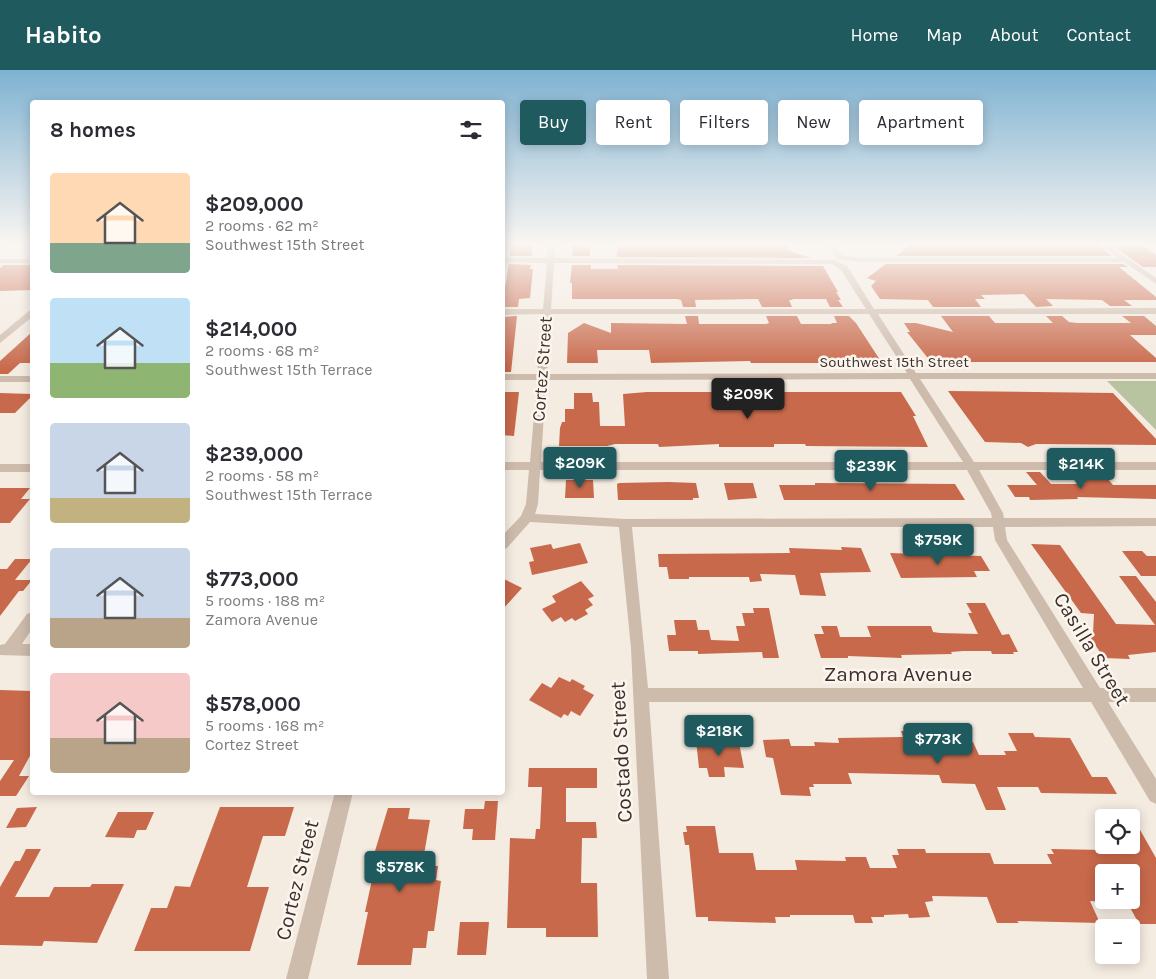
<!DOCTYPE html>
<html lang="en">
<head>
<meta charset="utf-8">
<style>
	:root { --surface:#fff; --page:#f7f7f7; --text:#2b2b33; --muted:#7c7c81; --accent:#1f5a5e }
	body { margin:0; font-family:Karla,sans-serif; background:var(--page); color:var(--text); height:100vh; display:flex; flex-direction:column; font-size:19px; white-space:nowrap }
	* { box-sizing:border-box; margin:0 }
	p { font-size:16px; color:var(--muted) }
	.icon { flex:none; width:28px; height:28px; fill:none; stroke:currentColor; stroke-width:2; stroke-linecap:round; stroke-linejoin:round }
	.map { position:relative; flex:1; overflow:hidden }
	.drawer { position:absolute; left:30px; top:30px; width:475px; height:695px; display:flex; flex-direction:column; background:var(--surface); border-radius:5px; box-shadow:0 2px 12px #0003 }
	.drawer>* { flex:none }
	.top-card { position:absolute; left:520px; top:30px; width:475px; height:45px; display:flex; gap:10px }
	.tools { position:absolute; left:1095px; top:739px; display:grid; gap:10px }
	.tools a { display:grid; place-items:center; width:45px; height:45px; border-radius:5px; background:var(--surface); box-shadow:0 2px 12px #0003; font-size:25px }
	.price { position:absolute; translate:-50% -42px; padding:0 11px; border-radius:5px; background:var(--accent); color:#fff; font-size:16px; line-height:32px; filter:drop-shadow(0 1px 2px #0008) }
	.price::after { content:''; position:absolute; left:50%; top:30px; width:15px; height:11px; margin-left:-8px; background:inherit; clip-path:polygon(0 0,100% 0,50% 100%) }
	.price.active { background:#222; color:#fff }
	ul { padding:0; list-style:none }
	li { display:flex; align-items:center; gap:15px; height:125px; padding:0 20px }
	li span { display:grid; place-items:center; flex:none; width:140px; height:100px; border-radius:5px; color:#555 }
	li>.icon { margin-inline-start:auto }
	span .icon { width:60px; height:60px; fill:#fffc; stroke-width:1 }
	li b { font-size:21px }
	h2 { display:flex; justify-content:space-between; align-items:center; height:60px; padding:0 20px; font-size:21px }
	.chip { padding:0 18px; border-radius:5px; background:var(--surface); box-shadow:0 2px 12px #0003; font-size:18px; line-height:45px }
	.chip.active { background:var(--accent); color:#fff }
	header { display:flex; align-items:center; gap:30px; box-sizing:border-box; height:70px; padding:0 25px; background:var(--accent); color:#fff }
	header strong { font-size:24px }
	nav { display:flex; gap:28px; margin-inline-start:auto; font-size:18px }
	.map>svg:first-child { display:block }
	.green { fill:#b8c4a0 }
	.building { fill:#c8694b }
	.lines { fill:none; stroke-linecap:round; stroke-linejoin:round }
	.minor { fill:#cdbbac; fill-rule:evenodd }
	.labels { text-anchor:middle; stroke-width:5; stroke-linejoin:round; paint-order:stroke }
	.far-street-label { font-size:15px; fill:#3b302b; stroke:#fbf5ee }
	.street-label { font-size:18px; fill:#3b302b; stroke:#fbf5ee }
	.near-street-label { font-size:21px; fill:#3b302b; stroke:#fbf5ee }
</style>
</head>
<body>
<header>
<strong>Habito</strong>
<nav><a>Home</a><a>Map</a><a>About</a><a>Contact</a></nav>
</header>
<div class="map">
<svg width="1156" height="909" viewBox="0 0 1156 909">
	<rect width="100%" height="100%" fill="#f4ebe1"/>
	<!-- green -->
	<path class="green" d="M1107 311H1156V360Z"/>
	<!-- building -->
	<path class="building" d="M512 173H532V186H510Z
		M618 173H782L788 174 787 180 811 188 617 187Z
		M1118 173H1138L1156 185V197H1143L1112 175H1122Z
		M912 174 1098 175 1112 186H896Z
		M573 175H590V186H572Z
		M509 194 531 195 530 199H533L530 228 519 229 518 237H502V217H505Z
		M886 194H1123L1128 197H1119L1156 227V230H1124L1132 236H1110L1102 230 1046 229 1053 236 1036 237 1024 224 981 225 985 229H975L981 237H933L928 230 880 229 871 216 876 211 867 208Z
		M4 195H32V220L0 221V198Z
		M572 195H591V199H618L617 195 823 196 838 222H836L841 230H838L843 237H830L826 229H792L793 230H789L792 237H762L758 229 695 230 696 237H683L681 230 677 229H572V213H570Z
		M517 246 511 302H502V247Z
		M685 246H698L699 254H766L769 253 766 246H797L801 254H832L831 253H837L834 246H849L856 253 882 293H751L750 291 651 293 649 280H597L598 293H567L568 263 584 253 611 263V253L687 254Z
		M941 246H989L995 253H1053L1046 246H1062L1069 252 1077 253H1131L1122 246H1144L1156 256V265H1130L1156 288V292H931L907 262H910L904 253H916L953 262Z
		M32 262V293H20L8 304H0V291Z
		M948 321 1113 323 1156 369V375L1036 374 1028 377 1021 373 985 372Z
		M502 322H519L514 366 502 365Z
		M647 322H901L916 346H913L928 377 806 376 805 374H774V377H719V374L659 377 658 374H615L607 376H559L560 358 562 352H565V339H574V323H592L593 332H599L600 356H625L623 324Z
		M0 323 32 324V326L15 343H0Z
		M1026 402H1040L1051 414H1085L1080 407 1107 408 1113 415H1156V429L1077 427 1078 429 1030 430 1029 427H1015L1007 415H1037Z
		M566 410H593L594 428H565Z
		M668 412 696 413 699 428H693V430H618L617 414 619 413Z
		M724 413H753L757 428 728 430Z
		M815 413 955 414 965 430H784L779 415H815Z
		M0 418H30L21 429H30L10 453H0Z
		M580 473 588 493 532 505 529 492 534 491 530 478 551 474 553 479Z
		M1031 474 1060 475 1116 554 1155 555 1119 506H1136L1156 532V582L1128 585 1130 589 1104 588 1088 564H1093L1094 544 1081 543Z
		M841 477 861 478 871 502 820 503 826 526 800 525 795 505 760 504 762 511 750 512 749 507H689V509H669L667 497H659L658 484 790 483 789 478 842 480Z
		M1122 481H1142L1147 486H1156V506H1141Z
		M890 483 981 486 990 501H974L977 507 901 508Z
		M15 489H32L15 510H32L23 521H19L0 546V499H7Z
		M502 508 522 518 502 540Z
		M581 511 594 526 588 529 593 535 585 540 588 544 575 551 572 548 565 552 561 547 552 552 542 539 556 532 552 526Z
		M966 533H985L1002 565 1009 564 1018 582H1013L1014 584H992L991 581H963L951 582 952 584 901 585 902 588 848 586V588H821L814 564H824L821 556H837L840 567H871L867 556H931L933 562 940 563 978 564 968 543H972Z
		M753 538H769L779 588H763L762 582 698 584V581H669L667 565H676L674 550H696L698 560H709L711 570 739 571 736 556H745L742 543H754Z
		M559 607 570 612 572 609 585 616 583 619 594 625 580 646 571 641 568 646 564 644 561 648 529 630 542 613 551 618Z
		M0 620 32 621V682L19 706H29L16 726H0V711L14 690H0Z
		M901 661H916L920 671 973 672 979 685H1006L1004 681H1017L1008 663H1033L1035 667 1070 668 1092 707H1107L1117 724 1041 723 1038 717H997L1006 740H986L975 714 942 713 939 705 848 703 852 714H813L814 717H809L811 726 781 725 773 688 766 687 763 670 789 669 791 676H815L814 672 839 673 838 668 903 667Z
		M696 670H713L714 673H739L744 698 724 697 725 707H709L707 698H699Z
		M529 698H597V718H566V752H596L597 768H582L581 813H597L598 867H546V858H507L510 768 535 769 536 759H540L542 717H528Z
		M485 731H498L495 770H472L473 759H463L465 739H484Z
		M37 737 26 757 6 758 17 738Z
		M220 737H294L285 766H263L247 817H269L250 881H134L151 838H167L175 816 190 817Z
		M388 738H410L408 749 430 750 422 796H438L436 810 441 811 434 861H428L426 878H413L411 895H357L368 842H365L378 782 375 781Z
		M118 742H154L146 760H137L134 768 105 767Z
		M1131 744 1156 788V854H1139L1126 830H1131V802H1104V832L1090 831 1100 853 1017 851 1019 853H997L987 827 932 826 933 831 925 832 930 847 909 848 908 844 884 845V847H871L873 853H855L853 845H790V847H775L776 853 708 851V847H696L689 775H685L683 762H687L686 756H715L719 783H753L756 800H797L795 790 846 791 845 787H866L870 798H897L892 785H899L897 779H925L926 783H990L994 794H1052L1047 784H1054L1051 779 1104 780 1102 775H1131Z
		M26 779H41L15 827H49L54 817H90L92 814H124L97 873 44 871 42 876 0 875V817L15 791H20Z
		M460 852H489L486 885H457Z"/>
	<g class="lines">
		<!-- minor -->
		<path class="minor" d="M0 173H9L0 178Z
			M548 173H556L555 188 834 190 847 196 874 239 1156 238V244H878L916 303H1156V309H920L974 392H1156V400H979L1003 443 1004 448H1156V456L1005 457 1007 470 1100 618H1156V632H1108L1156 709V734L1150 731 1091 632H649L669 909H647L631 578 619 457 530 452 507 478 502 480V466L521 446 526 434 529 400H502V392H530L537 310H502V304H537L542 244 502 245V239H543L547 193 502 192V188H547ZM554 193 832 194 841 200 866 239H551ZM551 244H869L907 303 547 304ZM910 309 963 392H541L546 310ZM540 400H967L991 443 992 448 625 449 535 444 538 434ZM632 457H993L995 470 1083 618H648Z
			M825 173H832L844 186 862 188H1118L1098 173H1106L1156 208V214L1124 192H862L838 189Z
			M0 189H32V193H0Z
			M29 241H32V247L0 273V265Z
			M0 306H32V312H0Z
			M0 394H32V402H0Z
			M32 542V559L22 574H32V586L0 585V575L5 574 27 544Z
			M335 722H353L308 909H286Z"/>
	</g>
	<!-- sky -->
	<linearGradient id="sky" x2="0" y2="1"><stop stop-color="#7eb2d2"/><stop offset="0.58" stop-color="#faf6f2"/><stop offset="1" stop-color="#faf6f2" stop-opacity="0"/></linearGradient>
	<rect width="1156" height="300" fill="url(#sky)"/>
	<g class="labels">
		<!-- far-street labels -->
		<g class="far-street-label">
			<text x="894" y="297">Southwest 15th Street</text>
		</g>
		<!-- street labels -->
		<g class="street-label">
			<text transform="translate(542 299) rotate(-86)" y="6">Cortez Street</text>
		</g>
		<!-- near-street labels -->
		<g class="near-street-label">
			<text transform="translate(1092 579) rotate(59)" y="7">Casilla Street</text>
			<text x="898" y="611">Zamora Avenue</text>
			<text transform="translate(621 682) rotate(-93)" y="7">Costado Street</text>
			<text transform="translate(297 810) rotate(-76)" y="7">Cortez Street</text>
		</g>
	</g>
</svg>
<div class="tools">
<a><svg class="icon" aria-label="locate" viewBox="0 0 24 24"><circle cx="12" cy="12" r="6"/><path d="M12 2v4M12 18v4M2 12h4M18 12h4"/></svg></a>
<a>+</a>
<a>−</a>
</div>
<b class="price active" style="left:748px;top:350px">$209K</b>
<b class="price" style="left:580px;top:419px">$209K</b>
<b class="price" style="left:1081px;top:420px">$214K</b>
<b class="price" style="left:871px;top:422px">$239K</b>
<b class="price" style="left:938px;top:496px">$759K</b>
<b class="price" style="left:719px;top:687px">$218K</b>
<b class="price" style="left:938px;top:695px">$773K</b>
<b class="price" style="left:400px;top:823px">$578K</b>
<div class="top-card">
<a class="chip active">Buy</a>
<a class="chip">Rent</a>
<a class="chip">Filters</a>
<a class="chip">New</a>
<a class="chip">Apartment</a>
</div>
<section class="drawer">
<h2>8 homes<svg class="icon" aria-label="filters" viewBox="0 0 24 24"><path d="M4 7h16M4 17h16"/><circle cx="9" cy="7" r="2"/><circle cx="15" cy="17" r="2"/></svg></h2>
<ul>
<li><span style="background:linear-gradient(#ffd9b3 70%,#7fa58c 0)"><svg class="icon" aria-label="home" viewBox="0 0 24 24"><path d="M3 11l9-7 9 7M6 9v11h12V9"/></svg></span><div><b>$209,000</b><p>2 rooms · 62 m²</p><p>Southwest 15th Street</p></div></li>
<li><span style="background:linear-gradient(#bfe0f5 65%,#8fb573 0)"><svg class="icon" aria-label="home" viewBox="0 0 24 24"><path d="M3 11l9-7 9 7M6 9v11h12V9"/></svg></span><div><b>$214,000</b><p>2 rooms · 68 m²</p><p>Southwest 15th Terrace</p></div></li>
<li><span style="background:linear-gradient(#c9d6e8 75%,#c2b280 0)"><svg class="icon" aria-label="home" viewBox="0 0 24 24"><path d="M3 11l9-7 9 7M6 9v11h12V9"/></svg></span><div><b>$239,000</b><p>2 rooms · 58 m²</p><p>Southwest 15th Terrace</p></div></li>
<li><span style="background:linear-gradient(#c9d6e8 70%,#b9a48a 0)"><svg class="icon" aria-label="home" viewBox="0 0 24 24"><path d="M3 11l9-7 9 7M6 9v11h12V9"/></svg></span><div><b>$773,000</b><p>5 rooms · 188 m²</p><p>Zamora Avenue</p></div></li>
<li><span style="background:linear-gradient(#f6c9c9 65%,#b9a48a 0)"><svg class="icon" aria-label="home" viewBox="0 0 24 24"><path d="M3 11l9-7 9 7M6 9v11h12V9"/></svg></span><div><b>$578,000</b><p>5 rooms · 168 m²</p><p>Cortez Street</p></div></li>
</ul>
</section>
</div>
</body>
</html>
